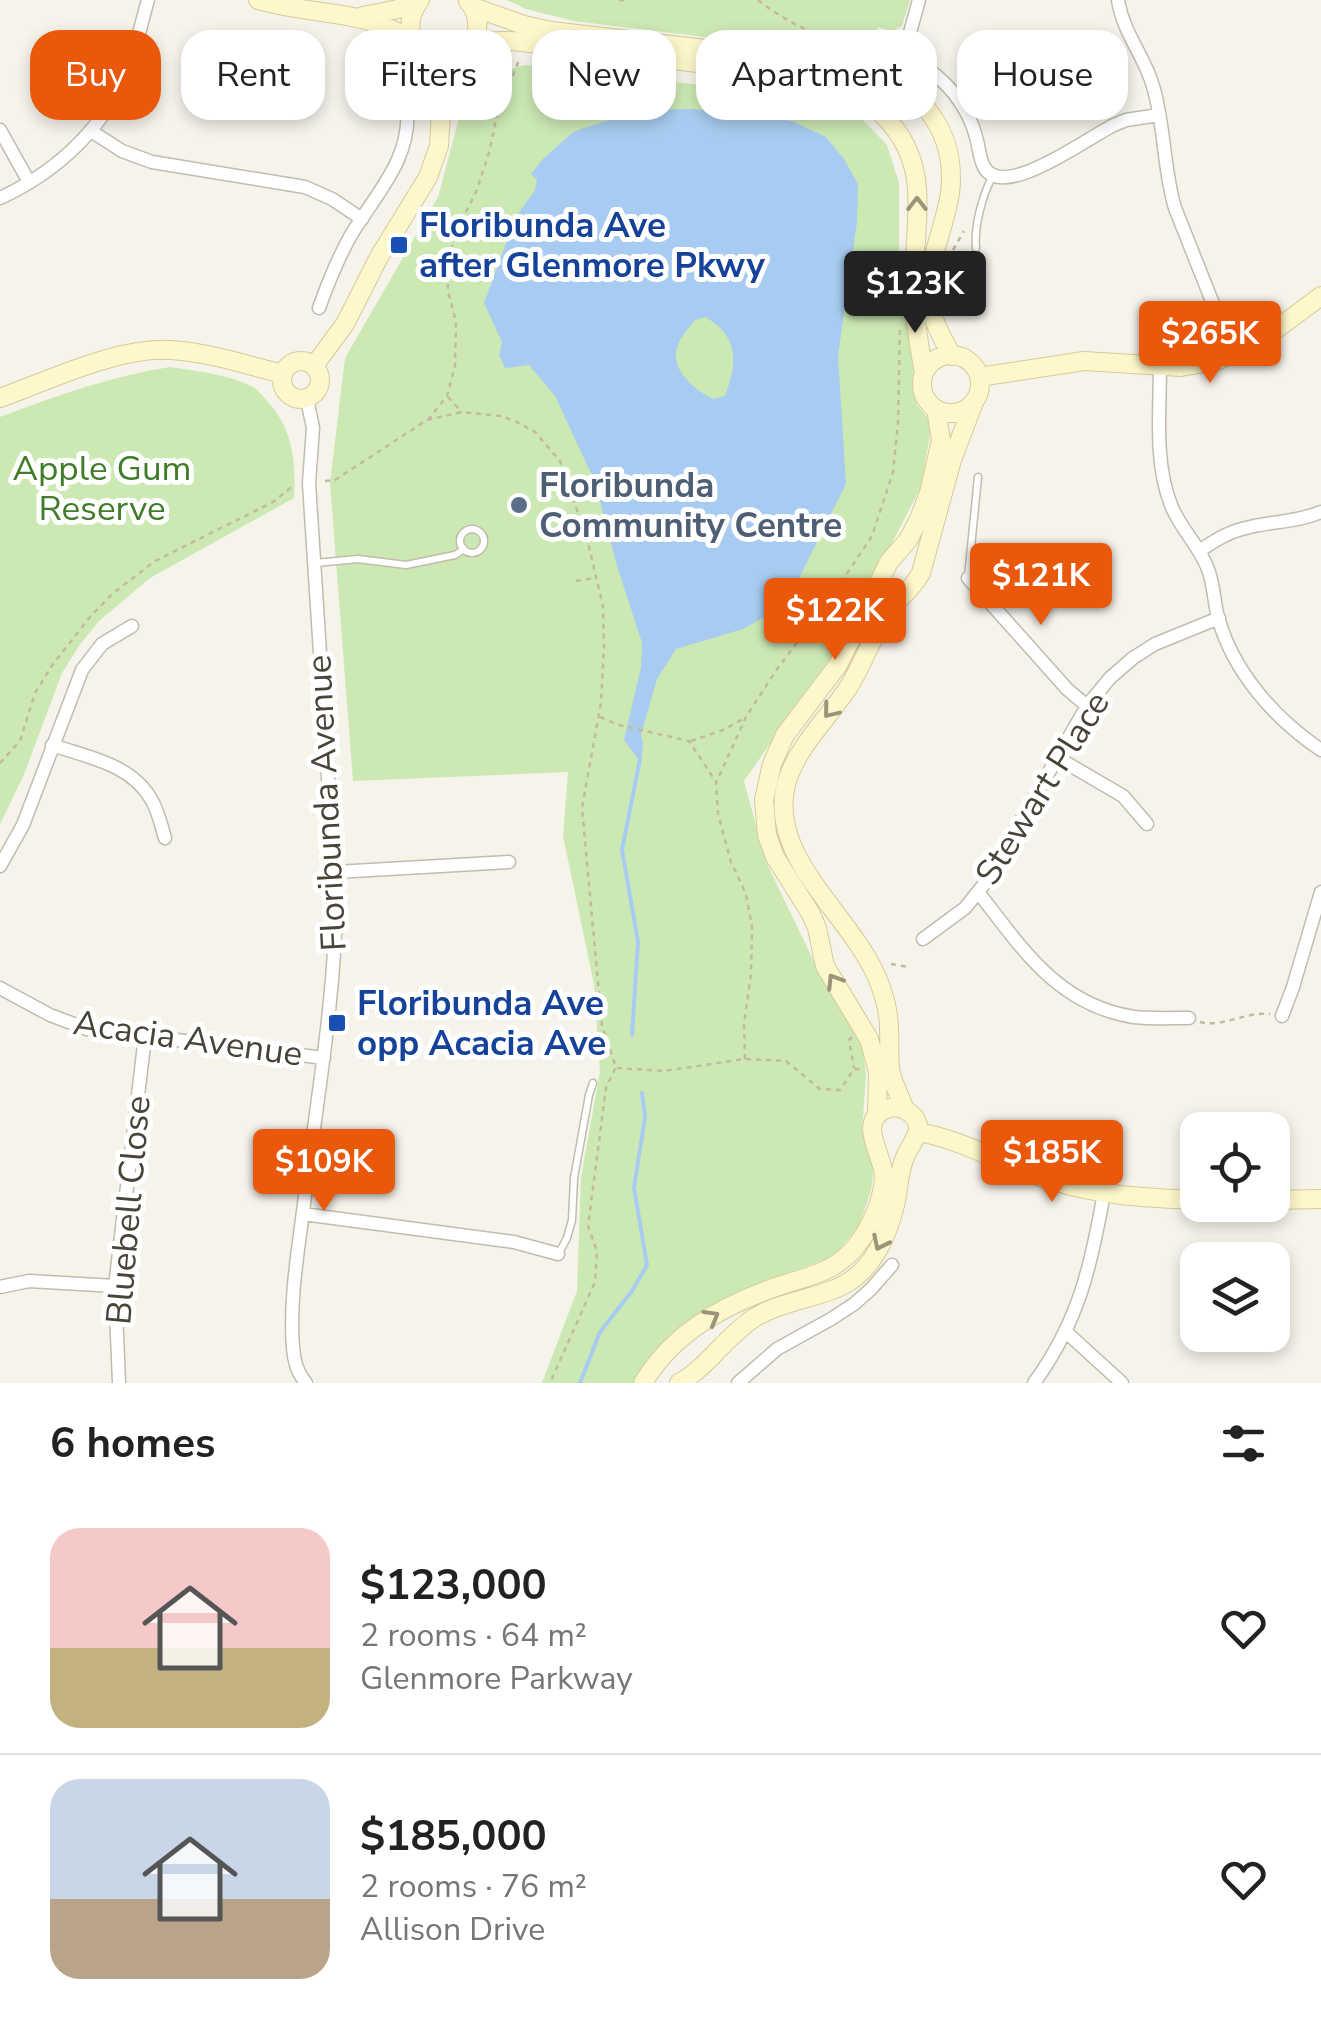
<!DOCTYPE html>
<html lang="en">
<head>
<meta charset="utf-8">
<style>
	:root { --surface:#fff; --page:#f2f2f2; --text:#222; --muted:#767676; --line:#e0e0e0; --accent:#ea580c }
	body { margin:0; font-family:"Nunito Sans",sans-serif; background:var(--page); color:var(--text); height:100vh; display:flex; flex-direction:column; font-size:38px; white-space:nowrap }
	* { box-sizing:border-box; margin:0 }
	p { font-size:32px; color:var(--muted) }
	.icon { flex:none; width:55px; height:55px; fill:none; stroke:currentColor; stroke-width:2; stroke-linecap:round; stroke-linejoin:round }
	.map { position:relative; height:1383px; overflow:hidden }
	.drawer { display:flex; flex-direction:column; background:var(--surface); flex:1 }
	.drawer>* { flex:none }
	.top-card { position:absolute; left:30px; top:30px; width:1262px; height:90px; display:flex; gap:20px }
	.controls { position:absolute; left:1180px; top:1112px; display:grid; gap:20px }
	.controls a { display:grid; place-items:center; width:110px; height:110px; border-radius:20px; background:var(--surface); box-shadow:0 5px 15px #0003; font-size:50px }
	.price { position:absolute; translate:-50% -85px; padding:0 22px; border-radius:10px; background:var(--accent); color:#fff; font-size:32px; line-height:65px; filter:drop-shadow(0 2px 5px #0008) }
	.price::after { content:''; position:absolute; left:50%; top:60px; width:30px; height:22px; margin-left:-15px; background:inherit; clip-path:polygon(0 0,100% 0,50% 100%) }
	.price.on { background:#222; color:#fff }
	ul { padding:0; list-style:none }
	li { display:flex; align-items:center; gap:30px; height:250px; padding:0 50px }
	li+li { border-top:2px solid var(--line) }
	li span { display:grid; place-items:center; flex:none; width:280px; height:200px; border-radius:30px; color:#555 }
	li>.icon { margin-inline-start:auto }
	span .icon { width:120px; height:120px; fill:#fffc; stroke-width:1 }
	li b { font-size:42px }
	h2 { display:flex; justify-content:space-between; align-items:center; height:120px; padding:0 50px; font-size:42px }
	.chip { padding:0 35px; border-radius:30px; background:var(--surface); box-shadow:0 5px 15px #0003; font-size:35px; line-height:90px }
	.chip.on { background:var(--accent); color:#fff }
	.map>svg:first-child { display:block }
	.green { fill:#cce9b4 }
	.water { fill:#a8ccf1; fill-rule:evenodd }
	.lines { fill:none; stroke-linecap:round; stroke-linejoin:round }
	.stream { stroke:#a8ccf1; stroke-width:4 }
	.lane-casing { stroke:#c1bcad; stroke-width:9 }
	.street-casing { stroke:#c1bcad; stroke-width:15 }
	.secondary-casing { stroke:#d5cb9a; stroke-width:20 }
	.path { stroke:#c3b99e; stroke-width:2.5; stroke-dasharray:5 5; stroke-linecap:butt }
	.lane { stroke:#fff; stroke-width:6 }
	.street { stroke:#fff; stroke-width:12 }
	.secondary { stroke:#fef7cb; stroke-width:18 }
	.oneway { stroke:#9a957a }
	.transit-dot { fill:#1a4fb4; stroke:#fff; stroke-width:4 }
	.service-dot { fill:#5c6f8a; stroke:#fff; stroke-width:4 }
	.labels { text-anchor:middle; stroke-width:10; stroke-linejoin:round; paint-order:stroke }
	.transit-label { font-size:35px; font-weight:bold; fill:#164399; stroke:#fff; text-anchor:start }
	.park-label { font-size:35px; fill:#417c2a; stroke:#fff }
	.service-label { font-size:35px; font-weight:bold; fill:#4e5e75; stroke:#fff; text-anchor:start }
	.street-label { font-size:35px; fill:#494438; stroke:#fff }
</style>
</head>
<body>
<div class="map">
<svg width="1321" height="1383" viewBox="0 0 1321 1383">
	<rect width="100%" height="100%" fill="#f5f3ea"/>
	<!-- green -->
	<path class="green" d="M507 0H910L902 26 892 31 878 27 869 57 574 21 526 9Z
		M524 65 808 97 835 105 863 120 887 145 899 183V252L909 324 917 405 932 423 921 487 838 647 744 781 766 862 821 976 862 1042 866 1076 862 1129 874 1167 871 1190 859 1226 833 1257 793 1271 691 1318 647 1360 633 1383H542L577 1291 581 1177 600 1072 594 984 563 836 568 772 353 781 330 483 345 358 438 197 463 103 491 75Z
		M170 367C196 371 234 375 256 389 257 390 266 399 267 401 293 428 296 462 294 498L150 578 98 622 79 646 62 673 23 777 0 824V417C56 396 111 376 170 367Z"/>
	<!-- water -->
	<path class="water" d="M693 109 792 121 826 137 844 159 858 184 857 222 838 356 846 484 800 576 779 609 743 629 676 649 657 679 641 735 643 744 641 763 624 740 641 667 642 643 617 566 595 482 555 396 529 365 505 368 499 355 502 342 484 303 516 216 534 192 537 180 531 174 543 159 572 133 581 129 641 110ZM705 317C740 337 737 363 725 396L713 399C692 388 666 367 680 340 684 333 690 326 695 320Z"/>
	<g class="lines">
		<!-- stream -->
		<path class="stream" d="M632 1035 638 942 622 850 640 759
			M580 1383 600 1332 632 1291 647 1265 634 1188 645 1117 642 1093"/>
		<!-- lane casing -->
		<g class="lane-casing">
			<path id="lane" d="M872 42 905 47
				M976 248C974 226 982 197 992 177
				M460 541a12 12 0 1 1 24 0a12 12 0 1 1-24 0Z
				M315 563 358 559 406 565 455 555 464 549
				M968 577 978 477
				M559 1253 567 1238 572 1220 574 1178 589 1095 593 1083"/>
		</g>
		<!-- street casing -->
		<g class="street-casing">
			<path id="street" d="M919 0 906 47C922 67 946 79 960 102 967 112 973 125 976 137 979 146 979 158 984 167 1003 202 1090 136 1114 125L1126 120 1159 115
				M1118 0C1123 33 1144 55 1153 86 1165 126 1163 168 1175 208L1233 354
				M0 130 29 182
				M91 131 122 151 152 162 305 187 332 199 362 219
				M0 198C59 171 110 123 131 60 138 41 142 20 148 0
				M319 308C328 283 338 258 351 235 377 192 412 159 407 106
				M1160 366C1160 411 1154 462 1171 505 1180 529 1201 547 1209 572 1214 587 1214 602 1218 617 1233 672 1275 719 1321 750
				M1199 551C1213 542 1226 533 1242 529 1269 521 1295 523 1321 512
				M968 578 1067 689 1087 706
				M52 745C87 757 131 764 151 799 158 810 161 825 165 838
				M1058 758 1123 796 1147 824
				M0 866 23 825 82 670 102 644 132 626
				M336 872 509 862
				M978 892C1022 948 1057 1005 1134 1017 1152 1019 1171 1018 1189 1018
				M923 939 965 908 985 883 1087 706 1110 678 1133 658 1155 644 1219 618
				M0 988 50 1015 87 1029 324 1058
				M1282 1016 1293 987 1321 892
				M303 1214 514 1242 558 1254
				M0 1287 29 1281 115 1286
				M1066 1332 1122 1383
				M119 1383 115 1286 145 1037
				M306 1383C297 1373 294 1362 293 1348 289 1298 299 1246 305 1196 317 1098 335 1000 336 900L309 483 313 428 307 399
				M738 1383 777 1349 831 1319 854 1304 871 1289 892 1265
				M1034 1383C1079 1321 1091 1266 1104 1193"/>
		</g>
		<!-- secondary casing -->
		<g class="secondary-casing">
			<path id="secondary" d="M258 0C314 17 368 7 417 45
				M420 0C385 47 456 82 475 37 480 24 477 12 468 1
				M473 7 524 25 551 31 853 66C914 78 958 128 950 193 945 227 929 257 929 291 929 316 941 335 952 356
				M363 16 398 9 419 0
				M465 50C484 40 501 40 522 42L807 76C864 87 913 128 917 189 919 217 915 245 914 274 913 308 918 340 924 373
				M922 384a29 29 0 1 1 58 0a29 29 0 1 1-58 0Z
				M282 380a19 19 0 1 1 38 0a19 19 0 1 1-38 0Z
				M314 366 345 324 379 257 428 177 439 146 442 97 446 83 461 54
				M979 377 1084 361 1181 367 1216 361 1259 342 1321 296
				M0 398C50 380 117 347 170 350 208 352 246 365 283 374
				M905 1110C901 1098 894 1086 891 1074 888 1060 890 1044 889 1029 889 1011 884 994 877 977 856 931 816 896 794 850 761 777 812 741 848 688 863 664 872 637 887 614 897 599 912 590 921 573L952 460 974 402
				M877 1115 878 1072 869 1039 825 966 817 928 811 914 775 857 767 835 764 800 772 764 785 735 838 665 889 562 908 540 919 519 929 493 941 440 936 409
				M918 1132C965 1140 1005 1166 1050 1180 1099 1196 1147 1198 1198 1200
				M1272 1200 1321 1199
				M643 1383C673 1333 722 1306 776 1287 811 1275 837 1273 860 1241 872 1224 883 1199 884 1177 884 1156 856 1122 886 1109 893 1107 901 1107 907 1111 930 1126 911 1142 905 1157 898 1173 899 1192 894 1209 885 1243 867 1278 832 1290 806 1300 778 1303 754 1318 726 1336 708 1367 679 1383"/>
		</g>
		<!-- path -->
		<path class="path" d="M619 0H629
			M758 0C786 22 824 42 861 42
			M498 113 519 60
			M953 250 964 231
			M448 397 462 412
			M428 420 447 396 455 366 456 322 448 291 447 266 456 232 476 192 489 153 497 115 493 103 483 92 462 87
			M325 481 335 480 427 420 462 412 501 416 517 422 535 432 560 461 587 539 603 606 604 648 601 702 582 808 602 1026 616 1067 606 1088 588 1226 597 1251 595 1282 550 1383
			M576 581 594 578
			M600 717 619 725 689 741 716 782
			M691 741 723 730 743 719
			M0 763 20 741 35 693 53 664 90 617 112 594 155 561 273 502 293 486
			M891 964 909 967
			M1200 1022C1223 1028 1246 1011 1270 1014
			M852 1037 849 1040 854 1068
			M745 1059 744 1024 751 974 752 927 746 894 731 862 718 814 716 783 746 717 777 669 828 602 872 536 893 472 898 423 900 327
			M617 1068 664 1071 745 1059 786 1061 820 1089 840 1090 854 1069H862"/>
		<!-- lane -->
		<use href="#lane" class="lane"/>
		<!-- street -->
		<use href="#street" class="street"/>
		<!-- secondary -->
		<use href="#secondary" class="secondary"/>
	</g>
	<!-- one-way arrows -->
	<defs><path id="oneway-chevron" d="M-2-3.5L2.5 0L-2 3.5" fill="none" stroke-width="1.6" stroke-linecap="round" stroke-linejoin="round" transform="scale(2.5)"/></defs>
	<g class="oneway">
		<use href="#oneway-chevron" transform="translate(917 204) rotate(-90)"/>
		<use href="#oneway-chevron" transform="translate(830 711) rotate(129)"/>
		<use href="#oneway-chevron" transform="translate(834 981) rotate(-122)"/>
		<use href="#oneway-chevron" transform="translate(880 1243) rotate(116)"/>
		<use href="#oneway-chevron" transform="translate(712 1317) rotate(-30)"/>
	</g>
	<!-- markers -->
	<g class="transit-dot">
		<rect x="389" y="235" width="20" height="20" rx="5"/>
		<rect x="327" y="1013" width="20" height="20" rx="5"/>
	</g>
	<circle class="service-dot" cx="519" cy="505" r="10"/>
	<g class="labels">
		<!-- transit labels -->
		<g class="transit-label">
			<text x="419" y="237">Floribunda Ave<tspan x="419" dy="40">after Glenmore Pkwy</tspan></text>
			<text x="357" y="1015">Floribunda Ave<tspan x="357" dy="40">opp Acacia Ave</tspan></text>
		</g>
		<!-- park labels -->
		<g class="park-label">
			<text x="102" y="480">Apple Gum<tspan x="102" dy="40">Reserve</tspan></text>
		</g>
		<!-- service labels -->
		<g class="service-label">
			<text x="539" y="497">Floribunda<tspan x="539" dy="40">Community Centre</tspan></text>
		</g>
		<!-- street labels -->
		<g class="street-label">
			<text transform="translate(1042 788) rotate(-58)" y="12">Stewart Place</text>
			<text transform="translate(326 803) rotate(-93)" y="12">Floribunda Avenue</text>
			<text transform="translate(188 1038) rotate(8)" y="12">Acacia Avenue</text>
			<text transform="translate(128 1210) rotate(-85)" y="12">Bluebell Close</text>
		</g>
	</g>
</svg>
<div class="controls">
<a><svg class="icon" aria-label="locate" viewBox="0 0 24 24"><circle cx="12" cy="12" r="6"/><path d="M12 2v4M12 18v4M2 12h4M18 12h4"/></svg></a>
<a><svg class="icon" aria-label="layers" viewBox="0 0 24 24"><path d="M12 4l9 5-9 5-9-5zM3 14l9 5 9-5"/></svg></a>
</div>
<b class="price on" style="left:915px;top:336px">$123K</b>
<b class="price" style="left:1210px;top:386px">$265K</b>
<b class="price" style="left:1041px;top:628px">$121K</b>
<b class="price" style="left:835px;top:663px">$122K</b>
<b class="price" style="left:1052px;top:1205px">$185K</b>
<b class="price" style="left:324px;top:1214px">$109K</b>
<div class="top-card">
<a class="chip on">Buy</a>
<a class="chip">Rent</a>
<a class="chip">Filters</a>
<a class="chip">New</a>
<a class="chip">Apartment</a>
<a class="chip">House</a>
</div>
</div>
<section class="drawer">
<h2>6 homes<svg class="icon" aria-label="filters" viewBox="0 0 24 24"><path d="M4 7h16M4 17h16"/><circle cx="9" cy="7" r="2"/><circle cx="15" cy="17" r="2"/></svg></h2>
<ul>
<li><span style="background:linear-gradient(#f6c9c9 60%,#c2b280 0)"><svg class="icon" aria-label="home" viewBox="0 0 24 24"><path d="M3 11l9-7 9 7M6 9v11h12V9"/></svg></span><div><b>$123,000</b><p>2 rooms · 64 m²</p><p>Glenmore Parkway</p></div><svg class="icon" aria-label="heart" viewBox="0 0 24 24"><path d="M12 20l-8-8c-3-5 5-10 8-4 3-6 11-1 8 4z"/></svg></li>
<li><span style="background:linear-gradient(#c9d6e8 60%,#b9a48a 0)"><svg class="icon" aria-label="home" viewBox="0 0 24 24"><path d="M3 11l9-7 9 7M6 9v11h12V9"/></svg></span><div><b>$185,000</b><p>2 rooms · 76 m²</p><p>Allison Drive</p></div><svg class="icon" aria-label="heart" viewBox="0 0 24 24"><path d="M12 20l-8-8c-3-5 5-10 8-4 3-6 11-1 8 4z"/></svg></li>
</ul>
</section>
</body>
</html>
